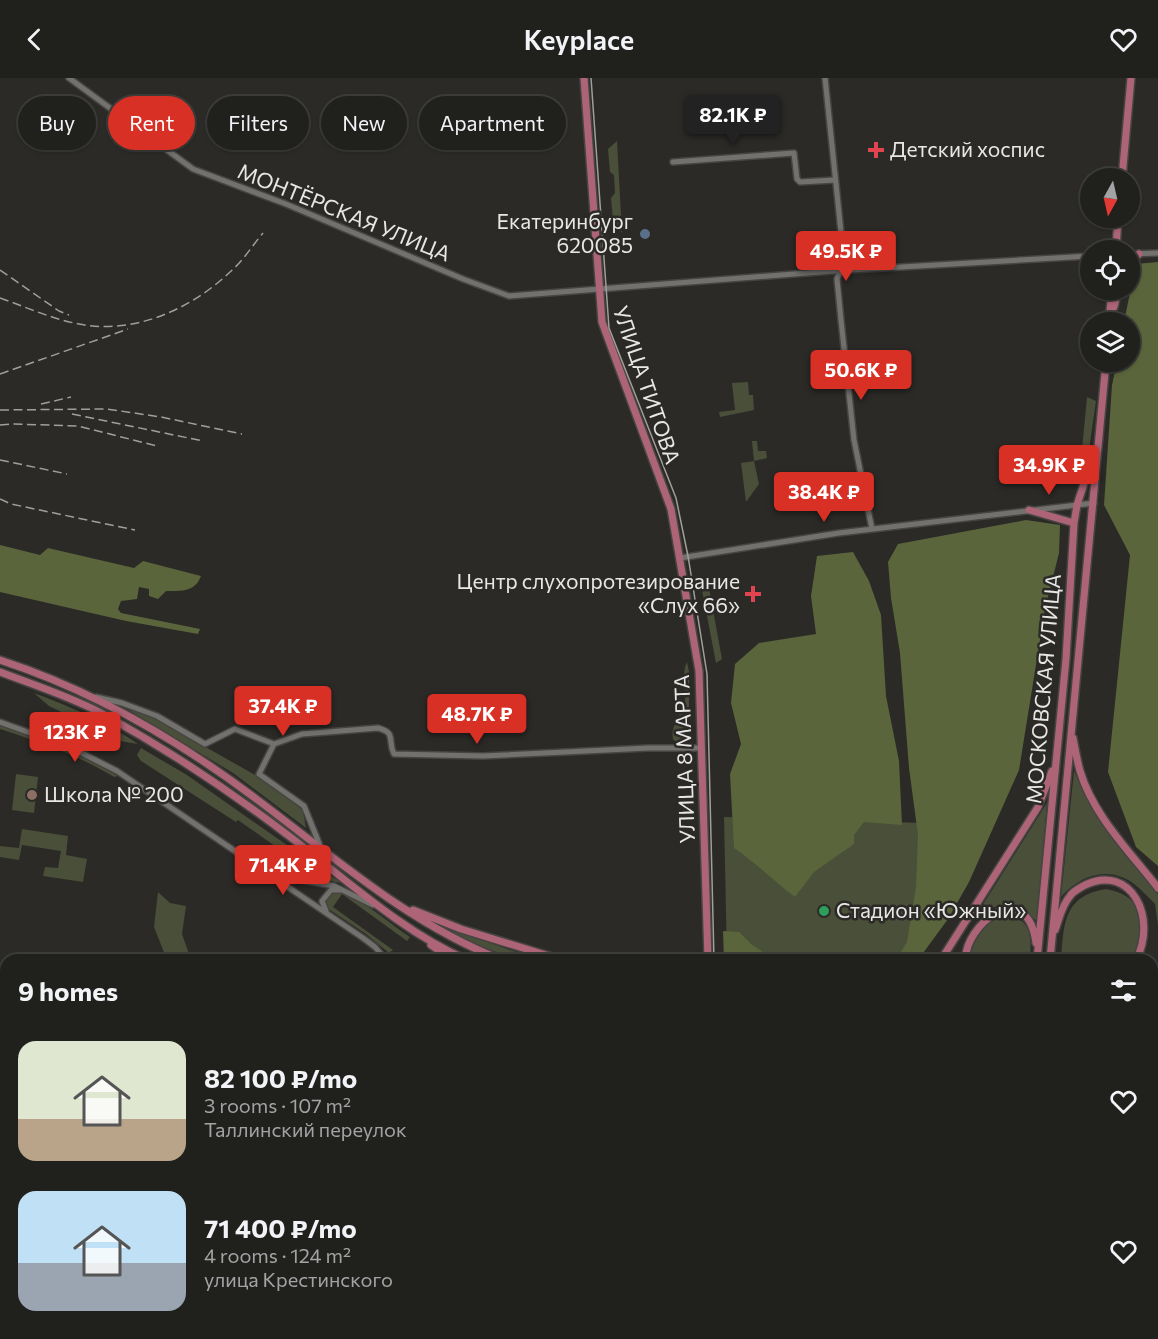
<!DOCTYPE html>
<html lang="en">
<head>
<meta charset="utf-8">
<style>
	:root { --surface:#20201d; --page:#2d2d2a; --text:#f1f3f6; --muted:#a2a3a4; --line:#3d3e3b; --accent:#d93025 }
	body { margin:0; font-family:Commissioner,sans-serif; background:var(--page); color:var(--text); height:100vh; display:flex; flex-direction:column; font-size:22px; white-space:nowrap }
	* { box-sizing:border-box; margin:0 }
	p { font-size:20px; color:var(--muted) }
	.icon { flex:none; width:33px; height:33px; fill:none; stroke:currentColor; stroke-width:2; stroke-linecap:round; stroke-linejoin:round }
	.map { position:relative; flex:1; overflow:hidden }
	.panel { position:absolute; left:0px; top:876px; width:1158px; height:386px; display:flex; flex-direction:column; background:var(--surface); border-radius:18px 18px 0 0; box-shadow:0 2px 4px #0004,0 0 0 2px var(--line) }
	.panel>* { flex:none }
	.hud { position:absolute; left:18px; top:18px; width:600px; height:54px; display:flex; gap:12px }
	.needle { width:39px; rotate:188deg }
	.buttons { position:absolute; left:1080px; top:90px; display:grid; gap:12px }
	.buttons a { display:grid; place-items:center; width:60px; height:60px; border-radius:50%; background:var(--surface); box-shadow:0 2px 4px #0004,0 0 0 2px var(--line); font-size:30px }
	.price { position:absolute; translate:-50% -51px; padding:0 14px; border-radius:6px; background:var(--accent); color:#fff; font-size:20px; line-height:39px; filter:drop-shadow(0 2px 3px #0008) }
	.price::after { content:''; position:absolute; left:50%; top:36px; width:18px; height:14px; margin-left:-9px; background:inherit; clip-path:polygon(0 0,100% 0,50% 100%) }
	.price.selected { background:#222; color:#fff }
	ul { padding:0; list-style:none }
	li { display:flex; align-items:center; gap:18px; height:150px; padding:0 18px }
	li span { display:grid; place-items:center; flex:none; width:168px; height:120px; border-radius:18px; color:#555 }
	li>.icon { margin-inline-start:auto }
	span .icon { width:72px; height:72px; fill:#fffc; stroke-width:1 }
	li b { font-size:26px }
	h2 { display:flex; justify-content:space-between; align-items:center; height:72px; padding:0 18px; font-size:26px }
	.tag { padding:0 21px; border-radius:27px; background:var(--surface); box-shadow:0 2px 4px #0004,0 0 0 2px var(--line); font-size:21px; line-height:54px }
	.tag.selected { background:var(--accent); color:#fff }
	header { display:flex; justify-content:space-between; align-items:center; height:78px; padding:0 18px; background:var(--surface); font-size:27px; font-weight:600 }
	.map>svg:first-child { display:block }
	.green { fill:#494f38 }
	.forest { fill:#5a653b }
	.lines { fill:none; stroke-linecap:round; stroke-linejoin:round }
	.minor-casing { stroke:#464543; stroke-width:8 }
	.major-casing { stroke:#464543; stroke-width:10 }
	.minor { stroke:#72716e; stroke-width:5 }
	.major { stroke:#ad6477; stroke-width:7 }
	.tram { stroke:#a09f9d; stroke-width:1.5 }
	.rail { stroke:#a09f9d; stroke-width:1.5; stroke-dasharray:9 4.5; stroke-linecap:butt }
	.health-dot { fill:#e0444e; stroke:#2b2a27; stroke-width:2 }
	.service-dot { fill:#5c6f8a; stroke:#2b2a27; stroke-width:2 }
	.education-dot { fill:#8d6e63; stroke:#2b2a27; stroke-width:2 }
	.leisure-dot { fill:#2e9e5b; stroke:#2b2a27; stroke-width:2 }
	.labels { text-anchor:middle; stroke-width:5; stroke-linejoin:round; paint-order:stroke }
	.poi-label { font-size:21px; fill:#e8e7e5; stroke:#2b2a27; text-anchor:start }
	.street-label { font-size:21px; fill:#e8e7e5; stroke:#2b2a27 }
</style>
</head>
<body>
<header><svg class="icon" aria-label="back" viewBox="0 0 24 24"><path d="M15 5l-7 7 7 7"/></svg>Keyplace<svg class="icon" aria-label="heart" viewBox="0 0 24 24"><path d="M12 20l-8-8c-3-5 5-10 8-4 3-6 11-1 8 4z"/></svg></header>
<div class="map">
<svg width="1158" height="1261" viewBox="0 0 1158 1261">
	<rect width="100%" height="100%" fill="#2b2a27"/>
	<!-- green -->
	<path class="green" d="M617 63 622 155 613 143 611 120 615 115 614 97 610 94 608 71Z
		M748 304 749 317H753L754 332 720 339 719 334 735 332 732 305Z
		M1087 319 1096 323 1086 393 1078 414Z
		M752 363H757L758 373H766L767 380 754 383 759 406 746 424 741 385 754 383Z
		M709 510 722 581 716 585 702 512Z
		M687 584 689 594V664H676L673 661C670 648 681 638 684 626 689 612 680 598 687 584Z
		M34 615C71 629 106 644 138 666L120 663 49 628Z
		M122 628 156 641 257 698 293 721 303 733 306 750 233 695Z
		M0 647 75 674 118 698 114 699C78 677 40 664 0 651Z
		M141 670 187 697 341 805 322 801 238 742 236 744 141 683 137 677Z
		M1074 693 1089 723 1129 781 1158 816V847L1155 826C1148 819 1142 812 1134 806 1109 787 1080 797 1061 819Z
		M16 696 38 699 34 735 12 732Z
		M1047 725 1037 843C1016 826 997 822 975 839Z
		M724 739 925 745 920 882H727Z
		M22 751 68 758 66 777 87 781 83 804 43 798 45 789 58 790 61 773 22 767 19 782 0 779V768L19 770Z
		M1106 811C1131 816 1135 824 1145 847L1136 875 1127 882H1061C1064 846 1063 818 1106 811Z
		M336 813C357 816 391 847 410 859L407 863 342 816 333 829 393 872 389 875 366 856 327 830 326 822 331 815Z
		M158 814 170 825 186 828 182 856 190 879 209 882H167L154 849Z
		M1000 837C1031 838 1032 856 1030 882H969C972 864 984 846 1000 837Z
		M435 845 510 872 544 882H517L472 865Z
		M486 1256H620L611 1261H481Z"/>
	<!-- forest -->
	<path class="forest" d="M1158 184V788L1136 769 1108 694 1130 477 1104 427 1112 307 1117 284H1130V244H1124L1136 186Z
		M1026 442 1060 447 1059 475 1045 531 1019 692 969 804 948 841 918 882H896L907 864 916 809 918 757 909 690 900 575 891 520 888 484 898 466Z
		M0 467 40 477 48 470 134 490 143 483 201 498C195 514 182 513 166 513L158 521 149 518V511L139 509 137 521 121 523 118 531 121 535 200 551 198 556 126 543 0 514Z
		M853 474 869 503 881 537 886 618 899 683 902 747 864 744 854 757V766L814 794 795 819C774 803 756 785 734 770L730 696 741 666 731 625 735 586 759 565 816 556 811 518 817 478Z
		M723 853 739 854 751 866 775 882H724Z
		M1152 961 1155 966C1157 1012 1158 1058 1154 1104H1152Z
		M1158 1170V1261H1135L1137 1256H1152V1171Z
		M796 1256H985L984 1261H798Z"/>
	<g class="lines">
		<!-- minor casing -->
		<g class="minor-casing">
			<path id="minor" d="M69 0 193 91 286 126 463 201 509 218 832 193 1090 178
				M825 0 844 183 837 201 841 242 854 362 872 451
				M673 84 794 75 797 101 800 104 835 102
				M1130 176 1158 175
				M680 480 839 455 1094 425
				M96 619 122 625 157 638 205 666 235 651 274 666 259 696 304 728 321 770
				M0 644 72 670 117 693 363 860 375 869 386 882
				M274 666 302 656 378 650C397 655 387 662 394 676L483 678 648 670H702
				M274 797 334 808 373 827
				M326 833 322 823 331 812H341
				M0 964 6 965
				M0 1245H6
				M81 1256 117 1261
				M249 1261 250 1256
				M335 1261 336 1256
				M1001 1261 1002 1256"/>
		</g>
		<!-- major casing -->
		<g class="major-casing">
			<path id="major" d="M584 0 602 244 671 431 699 593 708 882
				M1122 100 1131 0
				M1116 172 1118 140
				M1130 185 1139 176
				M1114 229 1118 212
				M1109 244 1112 212
				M1029 432 1074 445
				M0 582C92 612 178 662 255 720 334 779 409 846 502 882
				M0 594C34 607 69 618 101 635 165 670 227 711 285 755 344 799 399 852 467 882
				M1073 660C1075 671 1077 682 1080 693 1093 737 1130 774 1158 810
				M413 832 461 851 562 882
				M1055 852C1059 841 1062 827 1070 818 1073 813 1080 810 1085 807 1131 785 1158 840 1136 882
				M431 867 452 882
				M941 882 1038 729 1052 693
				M966 882C963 848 1027 797 1036 865
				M1037 882 1066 581 1074 445 1077 427 1094 375
				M1050 882 1106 284
				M1152 892H1158
				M1152 907 1158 906
				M1152 921 1158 926
				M1152 1138 1158 1134
				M1152 1145 1158 1143
				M1031 1256V1261
				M1043 1256V1261
				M458 1261 463 1256"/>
		</g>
		<!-- minor -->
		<use href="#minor" class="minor"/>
		<!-- major -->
		<use href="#major" class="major"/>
		<!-- tram -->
		<path class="tram" d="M591 0 609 250 676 420 688 478 707 596 714 882
			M467 1261 472 1256"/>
		<!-- rail -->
		<path class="rail" d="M0 192 59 233 69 237
			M0 220C26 229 52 241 79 246 134 257 191 231 230 194 243 183 252 168 263 155
			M0 296 128 251
			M41 326 71 319
			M0 332 107 331 161 339 242 356
			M72 336 203 363
			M0 347 14 346 78 348 157 368
			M0 382 67 396
			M0 421 11 426 135 452"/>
	</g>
	<!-- markers -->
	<g class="health-dot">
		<path d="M873 63h6v6h6v6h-6v6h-6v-6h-6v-6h6z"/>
		<path d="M750 507h6v6h6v6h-6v6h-6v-6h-6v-6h6z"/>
	</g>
	<circle class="service-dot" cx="645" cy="156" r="6"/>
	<circle class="education-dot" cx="32" cy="717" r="6"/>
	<circle class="leisure-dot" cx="824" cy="833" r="6"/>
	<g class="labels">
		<!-- poi labels -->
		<g class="poi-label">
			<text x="890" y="79">Детский хоспис</text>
			<text x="633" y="151" text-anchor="end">Екатеринбург<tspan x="633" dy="24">620085</tspan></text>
			<text x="740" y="511" text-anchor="end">Центр слухопротезирование<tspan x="740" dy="24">«Слух 66»</tspan></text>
			<text x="44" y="724">Школа № 200</text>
			<text x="836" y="840">Стадион «Южный»</text>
		</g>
		<!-- street labels -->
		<g class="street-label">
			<text transform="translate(344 135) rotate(22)" y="7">МОНТЁРСКАЯ УЛИЦА</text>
			<text transform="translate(646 307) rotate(71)" y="7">УЛИЦА ТИТОВА</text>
			<text transform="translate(1044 611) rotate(-85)" y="7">МОСКОВСКАЯ УЛИЦА</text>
			<text transform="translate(685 681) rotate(-92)" y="7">УЛИЦА 8 МАРТА</text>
		</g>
	</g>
</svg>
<div class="buttons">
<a><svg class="needle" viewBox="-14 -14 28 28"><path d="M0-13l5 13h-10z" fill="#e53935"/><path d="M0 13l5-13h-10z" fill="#a2a3a4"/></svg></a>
<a><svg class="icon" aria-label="locate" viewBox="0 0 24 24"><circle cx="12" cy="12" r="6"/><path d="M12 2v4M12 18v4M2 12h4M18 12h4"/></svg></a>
<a><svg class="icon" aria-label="layers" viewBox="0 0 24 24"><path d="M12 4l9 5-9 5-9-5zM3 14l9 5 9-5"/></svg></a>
</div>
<b class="price selected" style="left:733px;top:68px">82.1K ₽</b>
<b class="price" style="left:846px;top:204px">49.5K ₽</b>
<b class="price" style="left:861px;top:323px">50.6K ₽</b>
<b class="price" style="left:1049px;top:418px">34.9K ₽</b>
<b class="price" style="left:824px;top:445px">38.4K ₽</b>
<b class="price" style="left:283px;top:659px">37.4K ₽</b>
<b class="price" style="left:477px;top:667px">48.7K ₽</b>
<b class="price" style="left:75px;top:685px">123K ₽</b>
<b class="price" style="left:283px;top:818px">71.4K ₽</b>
<div class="hud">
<a class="tag">Buy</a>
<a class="tag selected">Rent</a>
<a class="tag">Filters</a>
<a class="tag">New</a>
<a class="tag">Apartment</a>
</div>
<section class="panel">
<h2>9 homes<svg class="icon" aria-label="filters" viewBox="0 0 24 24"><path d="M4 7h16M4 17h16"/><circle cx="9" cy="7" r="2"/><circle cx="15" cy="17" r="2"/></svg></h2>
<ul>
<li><span style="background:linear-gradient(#dfe7d0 65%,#b9a48a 0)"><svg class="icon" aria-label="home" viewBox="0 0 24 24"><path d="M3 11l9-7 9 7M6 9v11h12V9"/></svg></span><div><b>82 100 ₽/mo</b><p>3 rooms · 107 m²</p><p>Таллинский переулок</p></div><svg class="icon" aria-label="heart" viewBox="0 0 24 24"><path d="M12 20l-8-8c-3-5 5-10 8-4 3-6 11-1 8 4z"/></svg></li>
<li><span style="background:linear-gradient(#bfe0f5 60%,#9aa5b1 0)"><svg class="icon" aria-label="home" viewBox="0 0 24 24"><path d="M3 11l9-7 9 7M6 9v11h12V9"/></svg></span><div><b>71 400 ₽/mo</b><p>4 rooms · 124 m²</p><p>улица Крестинского</p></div><svg class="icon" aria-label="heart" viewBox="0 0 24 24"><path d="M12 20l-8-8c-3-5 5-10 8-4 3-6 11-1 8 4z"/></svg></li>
</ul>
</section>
</div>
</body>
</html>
